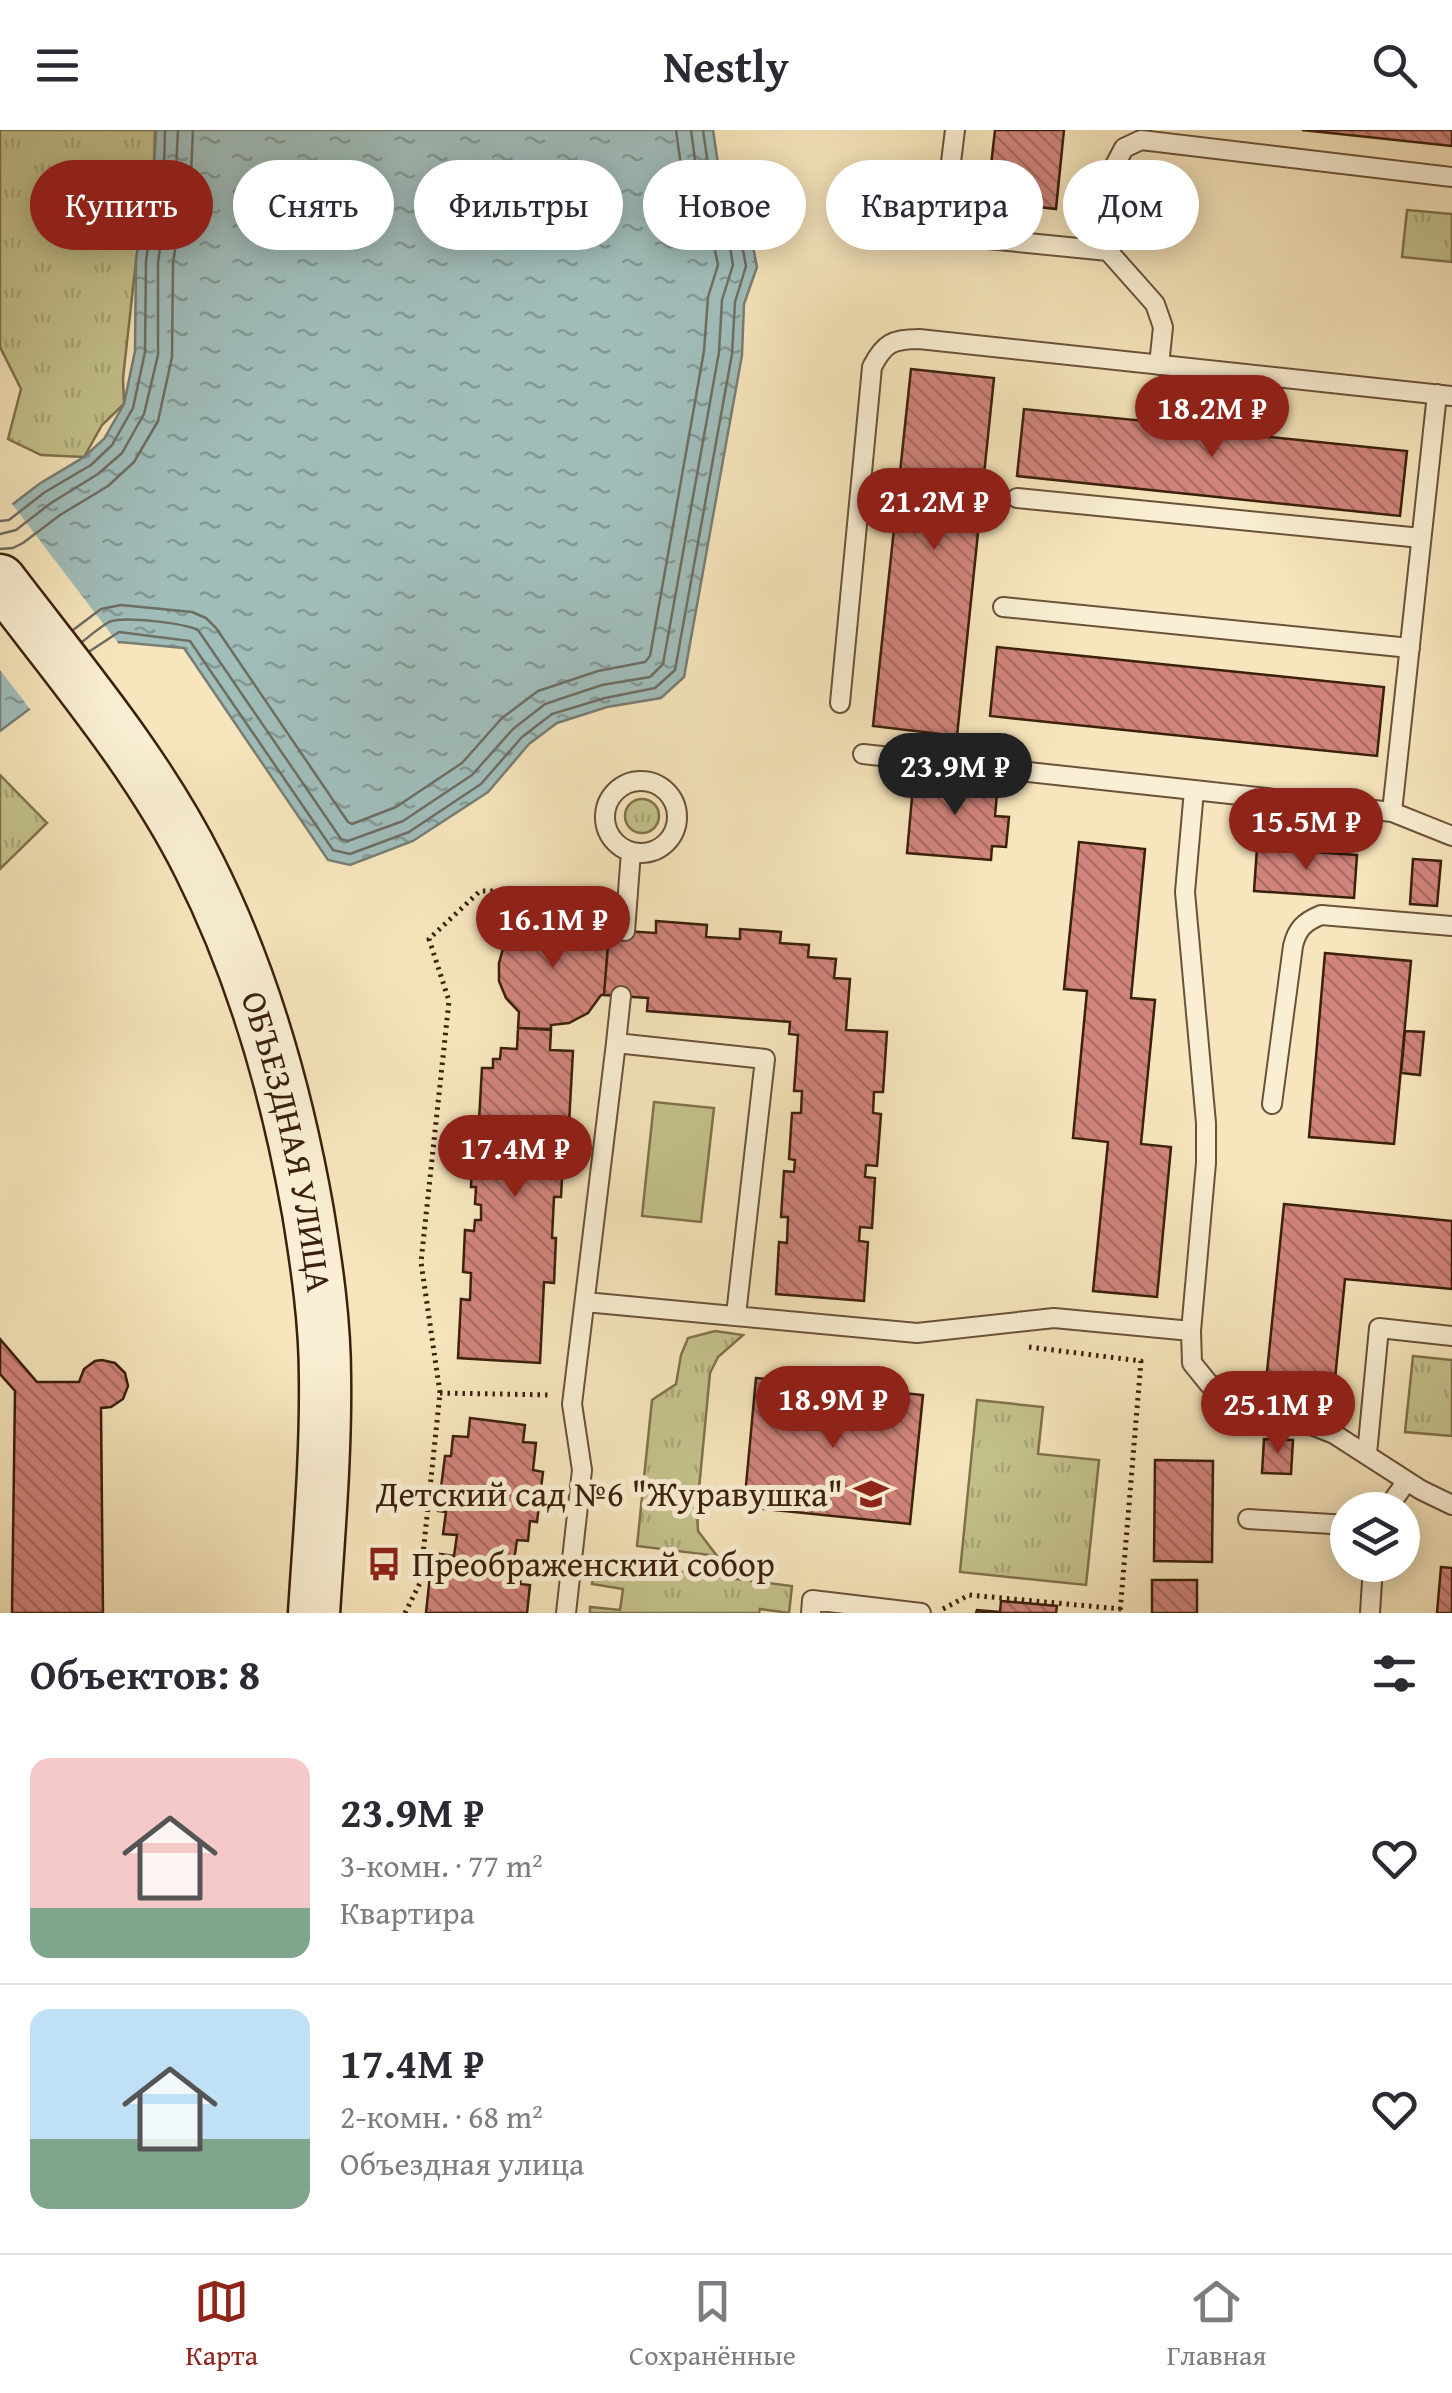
<!DOCTYPE html>
<html lang="ru">
<head>
<meta charset="utf-8">
<style>
	:root { --surface:#fff; --page:#f2f2f3; --text:#2b2b33; --muted:#7c7c81; --line:#e1e1e2; --accent:#8f2418 }
	body { margin:0; font-family:"Gentium Book Plus",serif; background:var(--page); color:var(--text); height:100vh; display:flex; flex-direction:column; font-size:38px; white-space:nowrap }
	* { box-sizing:border-box; margin:0 }
	p { font-size:32px; color:var(--muted) }
	.icon { flex:none; width:55px; height:55px; fill:none; stroke:currentColor; stroke-width:2; stroke-linecap:round; stroke-linejoin:round }
	.map { position:relative; height:1483px; overflow:hidden }
	.details { display:flex; flex-direction:column; background:var(--surface); flex:1 }
	.details>* { flex:none }
	.guide { position:absolute; left:30px; top:30px; width:1392px; height:90px; display:flex; gap:20px }
	.tools { position:absolute; left:1330px; top:1362px; display:grid; gap:20px }
	.tools a { display:grid; place-items:center; width:90px; height:90px; border-radius:50%; background:var(--surface); box-shadow:0 5px 25px #0003; font-size:50px }
	.price { position:absolute; translate:-50% -85px; padding:0 22px; border-radius:35px; background:var(--accent); color:#fff; font-size:32px; line-height:65px; filter:drop-shadow(0 2px 5px #0008) }
	.price::after { content:''; position:absolute; left:50%; top:60px; width:30px; height:22px; margin-left:-15px; background:inherit; clip-path:polygon(0 0,100% 0,50% 100%) }
	.price.active { background:#222; color:#fff }
	ul { padding:0; list-style:none }
	li { display:flex; align-items:center; gap:30px; height:250px; padding:0 30px }
	li+li { border-top:2px solid var(--line) }
	li span { display:grid; place-items:center; flex:none; width:280px; height:200px; border-radius:20px; color:#555 }
	li>.icon { margin-inline-start:auto }
	span .icon { width:120px; height:120px; fill:#fffc; stroke-width:1 }
	li b { font-size:42px }
	h2 { display:flex; justify-content:space-between; align-items:center; height:120px; padding:0 30px; font-size:42px }
	.tag { padding:0 35px; border-radius:45px; background:var(--surface); box-shadow:0 5px 25px #0003; font-size:35px; line-height:90px }
	.tag.active { background:var(--accent); color:#fff }
	header { display:flex; justify-content:space-between; align-items:center; height:130px; padding:0 30px; background:var(--surface); font-size:45px; font-weight:600 }
	.menu { display:flex; justify-content:space-around; align-items:center; height:140px; border-top:2px solid var(--line); background:var(--surface); font-size:28px; color:var(--muted) }
	.menu a { display:grid; justify-items:center; gap:5px }
	.menu .active { color:var(--accent) }
	.map>svg:first-child { display:block }
	.grass { fill:url(#grass-tufts); stroke:#80724c; stroke-width:2.5 }
	.garden { fill:#c4c38c; stroke:#80724c; stroke-width:2.5 }
	.water { fill:url(#water-ripples); stroke:#787e74; stroke-width:2.5 }
	.pier { fill:#f7e6bd }
	.lines { fill:none; stroke-linecap:round; stroke-linejoin:round }
	.shore { stroke:#6e6e62; stroke-width:2.5 }
	.building { fill:url(#building-back-hatch); stroke:#3b200b; stroke-width:2.5 }
	.service-casing { stroke:#6a5238; stroke-width:22 }
	.secondary-casing { stroke:#3b200b; stroke-width:55 }
	.path { stroke:#3b200b; stroke-width:5; stroke-dasharray:2.5 5; stroke-linecap:butt }
	.service { stroke:#faefd4; stroke-width:18 }
	.secondary { stroke:#faefd4; stroke-width:50 }
	.labels { text-anchor:middle; stroke-width:10; stroke-linejoin:round; paint-order:stroke }
	.street-label { font-size:35px; fill:#3b200b; stroke:#faefd4 }
	.poi-label { font-size:35px; fill:#3b200b; stroke:#faefd4; text-anchor:end }
</style>
</head>
<body>
<header><svg class="icon" aria-label="menu" viewBox="0 0 24 24"><path d="M4 6h16M4 12h16M4 18h16"/></svg>Nestly<svg class="icon" aria-label="search" viewBox="0 0 24 24"><circle cx="10" cy="10" r="6"/><path d="M15 15l6 6"/></svg></header>
<div class="map">
<svg width="1452" height="1483" viewBox="0 0 1452 1483">
	<defs>
		<pattern id="grass-tufts" width="24" height="20" patternUnits="userSpaceOnUse" patternTransform="scale(2.5)"><rect width="24" height="20" fill="#c4c38c"/><path d="M3 7l-1-3M5 7V3M7 7l1-3M15 17l-1-3M17 17v-4M19 17l1-3" fill="none" stroke="#a9a777"/></pattern>
		<pattern id="water-ripples" width="26" height="14" patternUnits="userSpaceOnUse" patternTransform="scale(2.5)"><rect width="26" height="14" fill="#a0bdba"/><path d="M2 4q2-2 4 0t4 0M15 11q2-2 4 0t4 0" fill="none" stroke="#849995"/></pattern>
		<pattern id="building-back-hatch" width="6" height="6" patternUnits="userSpaceOnUse" patternTransform="scale(2.5)"><rect width="6" height="6" fill="#d1847c"/><path d="M-1 5l2 2M0 0l6 6M5-1l2 2" fill="none" stroke="#ab6c64"/></pattern>
	</defs>
	<rect width="100%" height="100%" fill="#f7e6bd"/>
	<filter id="stains"><feTurbulence type="fractalNoise" baseFrequency=".002" numOctaves="4"/><feColorMatrix values="0 0 0 0 .2 0 0 0 0 .09 0 0 0 0 .02 0 0 0 .5 -.17"/></filter>
	<radialGradient id="worn" r=".72"><stop offset=".6" stop-color="#630" stop-opacity="0"/><stop offset="1" stop-color="#630" stop-opacity=".3"/></radialGradient>
	<!-- grass -->
	<path class="grass" d="M0 0H155L154 36 141 94 136 131 123 248 124 274 102 295 84 327 41 325 8 309 21 259 0 217Z
		M1407 80 1452 84V132L1402 127Z
		M0 645 47 693 0 739Z
		M625 686a17 17 0 1 1 34 0a17 17 0 1 1-34 0Z
		M715 1201 743 1205 718 1227 710 1243 697 1380 698 1401 717 1426 637 1416 652 1270 676 1254 681 1225 688 1208Z
		M1413 1226 1452 1230V1306L1405 1302Z
		M977 1270 1043 1277 1038 1324 1099 1330 1086 1455 960 1442Z
		M595 1431 792 1456 789 1483 760 1479 759 1483H590V1477L620 1480 623 1459 592 1454Z"/>
	<!-- garden -->
	<path class="garden" d="M654 972 714 978 701 1092 642 1086Z"/>
	<!-- water -->
	<path class="water" d="M156 0H713L721 54 749 96 757 137 744 174 742 225 684 547 661 568 607 577 557 593 529 614 488 662 413 711 350 735 328 730 184 518 119 512 0 601V384L39 354 84 327 104 309 124 274 135 221 136 131 141 94 154 36Z"/>
	<!-- pier -->
	<path class="pier" d="M9 370 121 517 33 583 0 540V378Z"/>
	<g class="lines">
		<!-- shore -->
		<path class="shore" d="M0 391 9 390 45 362 91 335 112 315 133 278 145 222 146 131 151 96 164 38 165 0
			M0 404 16 400 51 373 98 344 122 323 144 284 158 225V132L163 98 176 40 178 0
			M0 419 13 418 23 413 60 385 108 356 134 332 158 291 172 227 173 133 178 101 191 43 193 0
			M73 500 101 479 121 475 192 482 206 488 216 498 348 692 352 694 396 677 462 633 502 588 538 561 598 541 645 532 650 526 704 221 708 167 718 135 713 111 685 65 676 0
			M82 512C91 505 100 497 109 492 123 486 183 493 198 500L341 709 348 711 403 691 472 645 513 599 545 574 602 555 650 547 663 534 719 222 722 170 733 135 728 105 699 60 691 0
			M90 521 119 502 190 511 333 720 350 724 409 702 481 654 522 607 552 584 605 568 655 558 675 540 732 224 735 172 746 136 739 100 711 56 703 0"/>
	</g>
	<!-- building -->
	<path class="building" d="M995 0H1064L1056 79 987 71Z
		M1302 0H1452V16Z
		M911 239 994 248 957 606 873 596Z
		M1219 264 1262 269 1259 306 1407 321 1400 386 1017 346 1024 279 1215 298Z
		M997 517 1384 557 1377 626 990 586Z
		M914 645 998 652 995 686 1009 687 1006 717 992 716 991 730 907 723Z
		M1079 712 1145 719 1131 868 1155 870 1141 1014 1171 1017 1157 1167 1093 1161 1108 1012 1073 1008 1087 861 1064 859Z
		M1257 718 1357 725 1354 768 1254 761Z
		M1413 729 1441 731 1437 776 1410 774Z
		M559 785 577 790 593 801 603 816H608L604 865H601L588 883 569 893 551 895V899L518 898 519 882 506 868 499 851V833L504 815 518 798 534 789Z
		M656 791 707 795 706 807 740 809V799L781 802 780 813 809 815 808 827 836 829 834 848 850 849 846 900 887 902 883 962H874L873 983 881 984 877 1036 866 1035 865 1047 875 1048 872 1098 860 1097 859 1111 868 1112 864 1171 776 1164 779 1112 787 1113 788 1087H781L784 1041 794 1042 795 1030 789 1029 792 983H801L802 961H794L798 905 789 904 790 892 647 881 648 868 604 865 609 800 656 803Z
		M1325 823 1411 831 1394 1014 1309 1007Z
		M518 898 551 900 550 920 573 921 569 994H560L559 1029 563 1030 561 1067H554L552 1108H556L554 1153 544 1152 540 1233 458 1228 461 1169 470 1170 471 1143 463 1142 465 1100 474 1101 475 1090H481V1075L475 1074 476 1057H471L473 1012 489 1013 490 991H479L482 938H493V929H500L501 918 517 919Z
		M1405 901 1424 902 1420 945 1401 943Z
		M1284 1074 1452 1091V1159L1345 1149 1335 1249 1267 1242Z
		M0 1209 37 1252H79L84 1239 95 1231 102 1230 115 1233 125 1243 128 1256 123 1269 111 1277 101 1278 103 1483H12L15 1261 0 1244Z
		M756 1248 923 1265 910 1394 744 1377Z
		M470 1288 525 1295 523 1312 536 1313 533 1340 543 1342 537 1392 530 1391 528 1411 517 1410 514 1431 523 1432 520 1454 530 1455 527 1483H426L431 1436 439 1437 440 1424 454 1426 457 1405 443 1404 446 1382 438 1381 445 1326H451L453 1306 468 1307Z
		M1264 1309 1293 1310 1291 1344 1262 1343Z
		M1155 1330 1213 1331 1212 1432 1154 1431Z
		M1441 1437 1452 1438V1483H1437Z
		M1152 1450H1197V1483H1152Z
		M1001 1471 1057 1476 1056 1483H976L977 1480 1000 1482Z"/>
	<g class="lines">
		<!-- service casing -->
		<g class="service-casing">
			<path id="service" d="M955 0 948 56 949 75 959 94 977 108 1108 121 1155 174 1163 197 1159 235
				M1108 121 1115 35 1124 18 1141 10 1452 47
				M1017 368 1421 408
				M1003 477 1410 518
				M840 573 872 237C884 213 893 209 919 209L1452 266
				M863 624 1194 660
				M605 687a36 36 0 1 1 72 0a36 36 0 1 1-72 0Z
				M1392 682 1437 264
				M625 801 631 722
				M616 913 621 866
				M1272 974 1293 816C1297 799 1304 792 1321 785L1452 796
				M585 1172 917 1203 1054 1188 1191 1201 1192 1233 1209 1254 1334 1304 1421 1360 1452 1375
				M1191 1201 1206 1033V993L1185 762 1194 660 1392 682 1452 706
				M1367 1324 1379 1198 1452 1206
				M1386 1380 1407 1351
				M1248 1389 1348 1395
				M566 1483 582 1340 572 1274 616 913 765 929 736 1185
				M811 1483 812 1470 921 1483
				M1370 1483 1373 1435"/>
		</g>
		<!-- secondary casing -->
		<g class="secondary-casing">
			<g id="secondary">
				<path id="s1" d="M0 450C70 542 147 632 199 736 254 845 287 963 308 1082 317 1137 325 1192 325 1248 326 1326 319 1405 314 1483"/>
			</g>
		</g>
		<!-- path -->
		<path class="path" d="M1029 1217 1141 1231 1120 1483
			M440 1263 552 1265
			M943 1479 969 1465 1121 1479
			M405 1483 420 1453 440 1263 421 1132 449 871 429 809 480 761 605 760"/>
		<!-- service -->
		<use href="#service" class="service"/>
		<!-- secondary -->
		<use href="#secondary" class="secondary"/>
	</g>
	<!-- icons -->
	<defs>
		<g id="school-bare" transform="scale(2.7)"><path d="M0-5L7-2L0 1L-7-2ZM-4 1L0 2.5L4 1V4Q0 6-4 4Z" fill="#8f2418" stroke="#faefd4" stroke-width="2.5" paint-order="stroke"/></g>
		<g id="bus-bare" transform="scale(2.7)"><path d="M-5-6H5V4H4V6H2V4H-2V6H-4V4H-5ZM-3.5-4V0h7V-4ZM-3.5 1.2v1.5H-2V1.2ZM2 1.2v1.5H3.5V1.2Z" fill="#8f2418" stroke="#faefd4" stroke-width="2.5" paint-order="stroke"/></g>
	</defs>
	<g fill-rule="evenodd">
		<use href="#school-bare" x="871" y="1364"/>
		<use href="#bus-bare" x="384" y="1434"/>
	</g>
	<g class="labels">
		<!-- street labels -->
		<g class="street-label">
			<text dy="12" stroke="none"><textPath href="#s1" startOffset="640">ОБЪЕЗДНАЯ УЛИЦА</textPath></text>
		</g>
		<!-- poi labels -->
		<g class="poi-label">
			<text x="843" y="1376">Детский сад №6 "Журавушка"</text>
			<text x="412" y="1446" text-anchor="start">Преображенский собор</text>
		</g>
	</g>
	<rect width="100%" height="100%" filter="url(#stains)"/>
	<rect width="100%" height="100%" fill="url(#worn)"/>
</svg>
<div class="tools">
<a><svg class="icon" aria-label="layers" viewBox="0 0 24 24"><path d="M12 4l9 5-9 5-9-5zM3 14l9 5 9-5"/></svg></a>
</div>
<b class="price" style="left:1212px;top:330px">18.2M ₽</b>
<b class="price" style="left:934px;top:423px">21.2M ₽</b>
<b class="price active" style="left:955px;top:688px">23.9M ₽</b>
<b class="price" style="left:1306px;top:743px">15.5M ₽</b>
<b class="price" style="left:553px;top:841px">16.1M ₽</b>
<b class="price" style="left:515px;top:1070px">17.4M ₽</b>
<b class="price" style="left:833px;top:1321px">18.9M ₽</b>
<b class="price" style="left:1278px;top:1326px">25.1M ₽</b>
<div class="guide">
<a class="tag active">Купить</a>
<a class="tag">Снять</a>
<a class="tag">Фильтры</a>
<a class="tag">Новое</a>
<a class="tag">Квартира</a>
<a class="tag">Дом</a>
</div>
</div>
<section class="details">
<h2>Объектов: 8<svg class="icon" aria-label="filters" viewBox="0 0 24 24"><path d="M4 7h16M4 17h16"/><circle cx="9" cy="7" r="2"/><circle cx="15" cy="17" r="2"/></svg></h2>
<ul>
<li><span style="background:linear-gradient(#f6c9c9 75%,#7fa58c 0)"><svg class="icon" aria-label="home" viewBox="0 0 24 24"><path d="M3 11l9-7 9 7M6 9v11h12V9"/></svg></span><div><b>23.9M ₽</b><p>3-комн. · 77 m²</p><p>Квартира</p></div><svg class="icon" aria-label="heart" viewBox="0 0 24 24"><path d="M12 20l-8-8c-3-5 5-10 8-4 3-6 11-1 8 4z"/></svg></li>
<li><span style="background:linear-gradient(#bfe0f5 65%,#7fa58c 0)"><svg class="icon" aria-label="home" viewBox="0 0 24 24"><path d="M3 11l9-7 9 7M6 9v11h12V9"/></svg></span><div><b>17.4M ₽</b><p>2-комн. · 68 m²</p><p>Объездная улица</p></div><svg class="icon" aria-label="heart" viewBox="0 0 24 24"><path d="M12 20l-8-8c-3-5 5-10 8-4 3-6 11-1 8 4z"/></svg></li>
</ul>
</section>
<nav class="menu">
<a class="active"><svg class="icon" aria-label="map" viewBox="0 0 24 24"><path d="M3 6l6-2 6 2 6-2v14l-6 2-6-2-6 2zM9 4v14M15 6v14"/></svg>Карта</a>
<a><svg class="icon" aria-label="saved" viewBox="0 0 24 24"><path d="M7 4h10v16l-5-4-5 4z"/></svg>Сохранённые</a>
<a><svg class="icon" aria-label="home" viewBox="0 0 24 24"><path d="M3 11l9-7 9 7M6 9v11h12V9"/></svg>Главная</a>
</nav>
</body>
</html>
